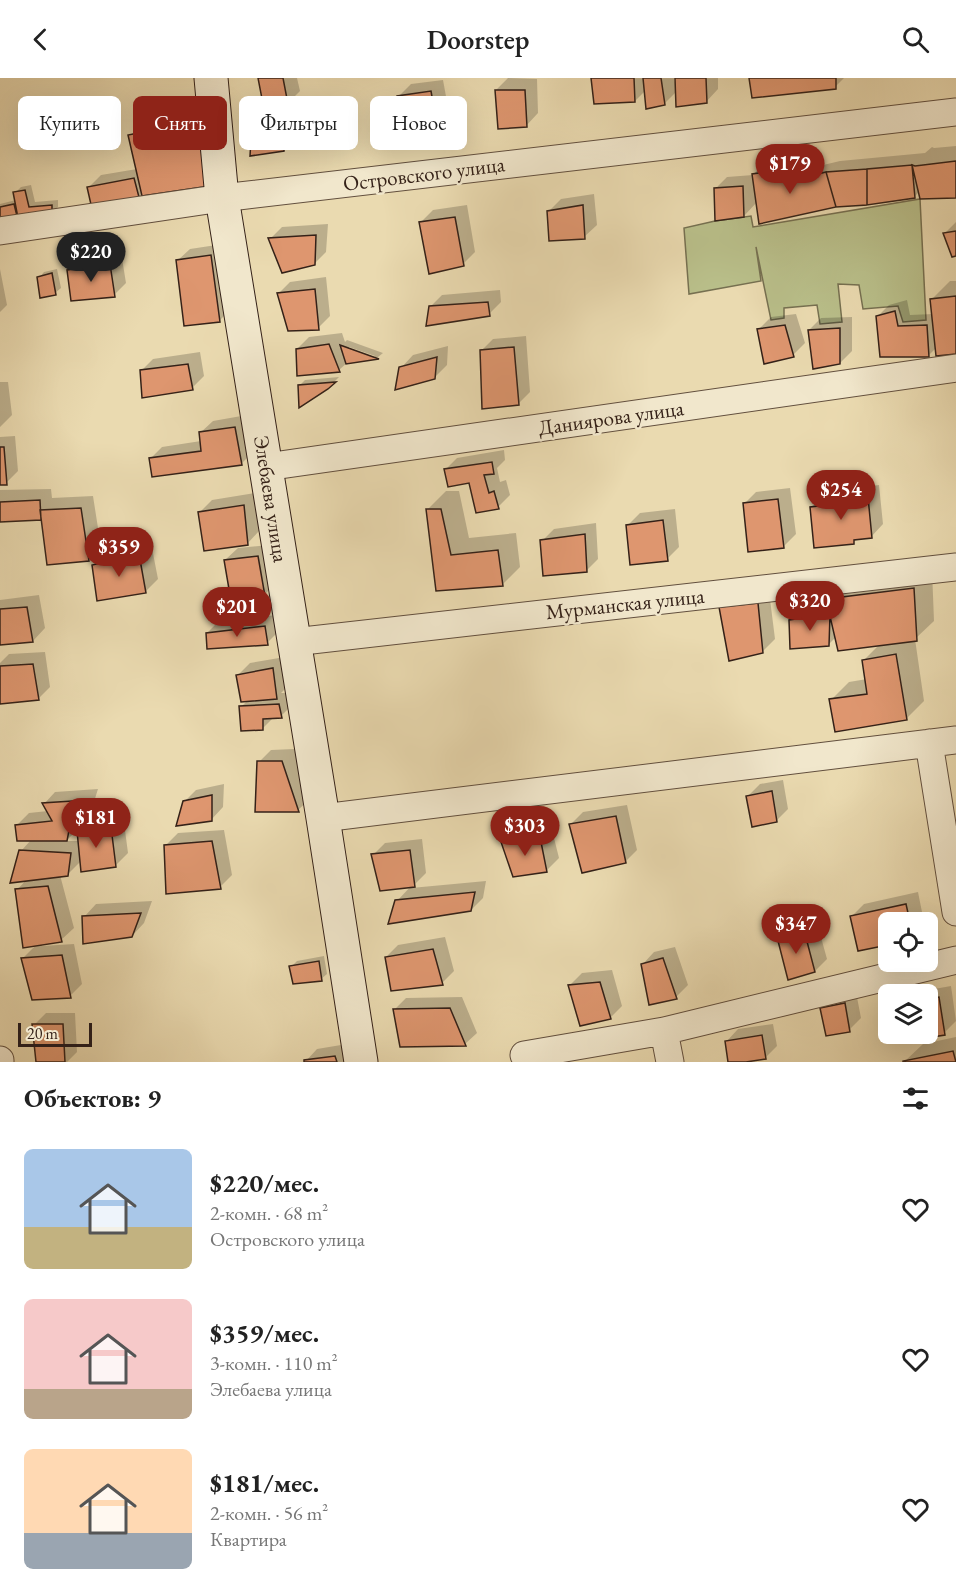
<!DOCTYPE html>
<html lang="ru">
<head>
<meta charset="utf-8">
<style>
	:root { --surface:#fff; --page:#f2f2f2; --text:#222; --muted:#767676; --accent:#8f2418 }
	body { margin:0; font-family:"EB Garamond",serif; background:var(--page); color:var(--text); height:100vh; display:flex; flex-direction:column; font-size:22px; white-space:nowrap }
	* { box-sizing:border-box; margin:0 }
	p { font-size:20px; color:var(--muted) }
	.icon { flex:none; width:33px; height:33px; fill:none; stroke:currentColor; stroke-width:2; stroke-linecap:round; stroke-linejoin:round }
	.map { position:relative; height:984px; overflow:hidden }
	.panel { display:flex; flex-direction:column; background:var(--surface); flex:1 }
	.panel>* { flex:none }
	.hud { position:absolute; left:18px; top:18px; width:600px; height:54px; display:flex; gap:12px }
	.fabs { position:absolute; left:878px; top:834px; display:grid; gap:12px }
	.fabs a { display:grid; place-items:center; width:60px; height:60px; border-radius:9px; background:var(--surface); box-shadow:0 6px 24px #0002; font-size:30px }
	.scale { position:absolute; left:18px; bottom:15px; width:74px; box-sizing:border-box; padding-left:6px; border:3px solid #342118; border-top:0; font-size:16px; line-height:21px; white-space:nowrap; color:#342118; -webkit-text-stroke:4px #f1e7cc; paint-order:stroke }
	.price { position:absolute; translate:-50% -51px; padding:0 14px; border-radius:21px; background:var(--accent); color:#fff; font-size:20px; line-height:39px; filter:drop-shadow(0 2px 3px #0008) }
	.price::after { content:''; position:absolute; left:50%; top:36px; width:18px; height:14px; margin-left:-9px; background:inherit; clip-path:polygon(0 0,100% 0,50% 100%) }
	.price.on { background:#222; color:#fff }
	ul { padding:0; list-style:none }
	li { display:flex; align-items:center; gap:18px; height:150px; padding:0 24px }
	li span { display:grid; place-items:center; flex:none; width:168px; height:120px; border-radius:9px; color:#555 }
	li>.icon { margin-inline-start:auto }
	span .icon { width:72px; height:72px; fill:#fffc; stroke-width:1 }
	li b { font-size:26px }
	h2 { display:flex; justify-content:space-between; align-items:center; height:72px; padding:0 24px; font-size:26px }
	.pill { padding:0 21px; border-radius:9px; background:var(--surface); box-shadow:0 6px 24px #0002; font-size:21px; line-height:54px }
	.pill.on { background:var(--accent); color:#fff }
	header { display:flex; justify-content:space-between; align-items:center; height:78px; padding:0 24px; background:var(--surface); font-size:27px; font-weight:600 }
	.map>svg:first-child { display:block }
	.green { fill:#b9bf8a; stroke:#767051; stroke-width:1.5 }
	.shadow { fill:#0003; fill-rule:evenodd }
	.building { fill:#de966f; stroke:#342118; stroke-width:1.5 }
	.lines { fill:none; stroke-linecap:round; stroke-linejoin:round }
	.street-casing { stroke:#624f3e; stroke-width:29 }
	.secondary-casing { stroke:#342118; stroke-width:35 }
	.street { stroke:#f1e7cc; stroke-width:27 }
	.secondary { stroke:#f1e7cc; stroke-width:33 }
	.labels { text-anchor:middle; stroke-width:5; stroke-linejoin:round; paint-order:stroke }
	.street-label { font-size:21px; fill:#342118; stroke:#f1e7cc }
</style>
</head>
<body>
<header><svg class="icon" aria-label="back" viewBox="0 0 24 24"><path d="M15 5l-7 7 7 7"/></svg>Doorstep<svg class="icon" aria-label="search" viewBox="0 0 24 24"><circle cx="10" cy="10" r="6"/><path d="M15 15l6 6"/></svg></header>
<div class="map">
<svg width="956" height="984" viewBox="0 0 956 984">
	<rect width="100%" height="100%" fill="#eadab0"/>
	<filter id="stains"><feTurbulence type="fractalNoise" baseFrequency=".00333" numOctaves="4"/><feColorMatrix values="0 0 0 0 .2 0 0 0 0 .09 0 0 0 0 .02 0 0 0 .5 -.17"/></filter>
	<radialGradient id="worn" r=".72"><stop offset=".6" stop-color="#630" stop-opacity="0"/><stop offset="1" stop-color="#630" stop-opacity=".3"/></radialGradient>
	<!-- green -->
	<path class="green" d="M920 121 926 242 903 244 898 228 863 231 859 207 838 206 842 244 820 246 817 227 784 230V240L771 242 756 169 761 203 689 216 684 150 715 143 751 138 753 149Z"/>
	<!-- shadow -->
	<path class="shadow" d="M259 0H297L300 13 288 25 264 24Z
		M508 0 537 1 538 35 526 48 496 12Z
		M593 0H674L675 5H677V0H718V11L706 24 677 13 664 26 646 12 635 23Z
		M751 0H844L835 9Z
		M443 2 450 40 438 52 398 19 411 6Z
		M220 25 140 122 89 109 101 97 137 91 130 58 148 40Z
		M74 27 78 55 73 61 53 37 59 31Z
		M295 32V59L283 71 253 45 265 33Z
		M956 68V118L920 113 914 119 757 124 744 138 715 111 727 99 753 97 765 84 796 80 798 93 840 83 925 75 932 69 934 70Z
		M31 107 35 124 58 122V129L52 135 0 146V126L16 122 15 115 21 109Z
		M594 116 597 147 584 159 549 133 561 121Z
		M467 127 475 174 463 186 421 144 433 132Z
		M956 144V177L945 155Z
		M328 146 326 174 314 186 270 161 282 149Z
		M223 166 232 230 220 242 177 183 190 171Z
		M121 174 126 205 114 217 68 193 80 181Z
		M0 191 7 227 0 234Z
		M57 191 61 210 55 215 39 200 44 194Z
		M326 199 330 238 318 250 278 216 290 204Z
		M950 203H956V274L936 270 928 278 877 239 889 227 907 222 910 237 933 236 932 221Z
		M500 212 501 224 489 236 430 229 442 217Z
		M796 236 805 265 793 277 759 251 771 239Z
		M852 239V273L840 285 809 252 821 240Z
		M342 255 345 264 347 262 383 275 378 279 374 280 375 278 349 269 348 284 339 292 298 297 297 271 309 259Z
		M526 258 530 314 518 326 481 273 493 261Z
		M448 268 447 287 434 300 401 290 413 277Z
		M200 274 204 298 192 310 141 293 153 281Z
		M339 299 335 303 301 328 299 308 305 302Z
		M0 304H8L12 337 0 349Z
		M247 337 253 374 241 386 150 381 162 369 201 363 200 355 213 343Z
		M15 358 18 393 6 405H0V359Z
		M504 372 505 382 497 390 500 404 506 402 510 417 498 429 470 403 445 392 457 380Z
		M870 400 871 408 879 407 883 446 871 459 858 460 853 464 811 430 831 409 838 408V414L847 413 859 401Z
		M790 410 796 456 784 468 744 426 756 414Z
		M51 411 52 420 93 418 101 469 89 481 43 440 0 443V412Z
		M446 413H459L469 460 516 455 520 489 502 507 438 511 428 431Z
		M255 415 259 453 247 466 200 434 212 422Z
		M675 431 679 469 667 481 628 447 640 435Z
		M596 445 598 481 586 493 542 463 554 451Z
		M151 465 158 501 146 513 94 487 106 475Z
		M269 467 277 504 265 516 225 482 238 470Z
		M932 492 934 543 915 561 924 623 906 641 831 622 849 604 867 601 864 582 880 566 836 559 828 567 790 543 802 531 828 527 827 521 845 503Z
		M769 513 775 561 762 574 721 529Z
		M39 517 45 550 33 563 0 566V522Z
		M277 537 279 553 267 565 207 555 219 543Z
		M45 574 50 609 38 621 0 624V585L9 576Z
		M285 579 288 608 281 615H291L293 626 281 638 274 639 263 650 241 629 248 622 238 597 250 585Z
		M294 671 310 721 298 732 259 684 271 672Z
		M783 702 788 731 776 743 748 718 760 706Z
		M224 706 223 729 211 742 184 724 196 712Z
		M98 711 92 730 80 741 78 753 90 741 123 737 128 775 115 788 82 782 68 796 60 797 74 850 61 862 42 866V868L74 866 82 906 70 918 23 880 37 866 17 812 27 801 21 773 31 762 17 747 29 735 48 733 44 726 55 714ZM78 751 79 763H66Z
		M627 727 637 772 625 784 571 746 583 734Z
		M551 748 559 780 547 792 503 765 515 753Z
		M224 752 232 797 220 809 165 768 178 755Z
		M422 761 426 795 411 810 486 803 483 820 471 832 397 823 412 807 373 777 385 765Z
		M918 814 924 844H888V865L852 838 864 826Z
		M152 823 144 845 132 858 84 839 96 826Z
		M816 841 827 881 815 893 778 860 790 847Z
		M445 859 454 893 442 905 386 879 398 867Z
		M675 869 688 907 676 919 642 887 654 874Z
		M324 878 327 896 321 901 291 889 297 883Z
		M612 892 622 928 610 940 570 907 582 895Z
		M951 908 956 943 944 955 901 962 900 956H927V916H906Z
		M856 914 861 940 849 952 822 930 834 918Z
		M462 919 477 955 465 966 394 932 406 920Z
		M46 935H75L77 974 67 984H38L34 947Z
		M773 946 777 968 765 980 730 984 726 964 738 951Z
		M956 959V984H904L923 966Z
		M347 966 353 984H305L317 971Z"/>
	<!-- building -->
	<path class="building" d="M258 0H283L288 26H263Z
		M591 0H634L635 24 594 26Z
		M643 0H661L665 27 646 31Z
		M675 0H706L707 25 676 29Z
		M749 0H836V11L752 20Z
		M495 12H525L527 49 498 51Z
		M431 13 438 53 398 64 397 18Z
		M69 32 73 62 56 65 51 36Z
		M202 42 210 108 142 118 128 57Z
		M284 43V73L250 78 252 45Z
		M956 83V120L920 121 912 87 915 88Z
		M912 87 915 120 867 127V91Z
		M785 91 786 104 826 94 836 129 759 146 752 96Z
		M867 91V127L836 129 826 94Z
		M134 100 140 123 92 131 87 109Z
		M743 108 744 139 715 143 714 110Z
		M25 112 29 129 52 127V136L18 140 13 114Z
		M14 126 19 146 0 147V129Z
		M583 127 585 161 549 163 547 133Z
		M455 139 464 188 429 196 419 144Z
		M956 153V178L952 179 943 155Z
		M316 157 315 187 282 195 268 160Z
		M211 177 220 244 184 248 176 182Z
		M110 186 115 219 71 223 67 192Z
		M52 195 56 217 40 220 37 199Z
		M315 211 319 252 288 253 277 215Z
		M956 218V276L936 278 930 221Z
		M488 224 490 238 426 248 429 228Z
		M895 233 898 248 927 247 929 279H880L876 238Z
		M785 247 794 279 764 286 757 251Z
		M840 250V286L813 291 808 252Z
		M329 266 340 294 297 298 296 271Z
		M340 267 379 281 346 286Z
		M514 269 519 327 482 331 480 272Z
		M437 279 435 301 395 312 399 289Z
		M188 286 193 312 142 320 140 292Z
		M336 304 328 311 299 330 298 307Z
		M235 349 242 387 152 399 149 380 201 373 199 354Z
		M0 369H4L7 407H0Z
		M492 384 494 396 484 397 489 415 494 413 499 431 476 435 469 405 448 409 444 391Z
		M858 411 859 420 868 419 872 460 854 462V466L814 470 810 429 818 428 817 420H826V425L846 423 845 412Z
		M778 421 784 470 748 474 743 425Z
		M40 422 41 442 0 444V424Z
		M244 427 248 467 204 473 198 434Z
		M81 430 89 483 47 487 40 432Z
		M426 431H441L451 477 498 472 503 508 436 513Z
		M663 442 668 483 630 487 626 447Z
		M585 456 587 494 543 498 540 462Z
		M139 476 146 515 97 523 92 487Z
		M258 478 265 518 231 523 224 482Z
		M914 510 917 563 838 573 826 521Z
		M758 525 763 575 729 583 719 529Z
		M27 529 33 564 0 567V531Z
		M830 536 829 568 790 571 789 542Z
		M265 548 268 567 207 571 206 555Z
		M896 576 907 642 835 654 829 621 867 616 862 582Z
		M33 586 39 622 0 626V588Z
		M273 590 277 621 241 624 236 597Z
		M279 626 282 640 263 641V652L241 653 239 628Z
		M257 683H282L299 734H255Z
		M772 713 777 744 752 749 746 718Z
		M212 717V743L176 748 183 723Z
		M88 722 80 743 71 742 67 763H17L15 747 52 743 42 725Z
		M616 738 626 785 582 795 569 746Z
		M111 749 116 789 81 794 77 753Z
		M540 759 547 794 513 799 501 764Z
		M212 763 221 811 166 816 164 767Z
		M19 772 71 775 68 798 10 805Z
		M410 772 415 809 380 813 371 776Z
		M48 808 62 864 23 870 15 811Z
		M475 814 471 833 388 846 395 822Z
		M906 826 910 844H888V867L858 873 850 838Z
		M141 835 132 859 83 866 82 838Z
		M804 852 815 894 788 902 777 859Z
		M433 871 443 907 391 913 385 879Z
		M62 877 71 920 32 922 21 880Z
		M663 880 677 921 649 927 641 886Z
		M319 883 322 903 293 906 289 888Z
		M600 904 611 941 580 948 568 907Z
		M939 919 945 957 900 964 899 956H927V921Z
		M845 925 850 954 826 958 820 930Z
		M450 930 466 968 400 969 393 931Z
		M32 946H63L65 984H36Z
		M762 957 766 981 746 984H728L725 963Z
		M953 973 956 984H903V983Z
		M335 978 337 984H304V982Z"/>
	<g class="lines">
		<!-- street casing -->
		<g class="street-casing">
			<path id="street" d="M0 153 222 120 956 34
				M266 389 956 290
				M294 564 956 489
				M929 665 956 834
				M323 740 956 662
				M664 953 670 984
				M524 977 664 953 956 882
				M0 982V984"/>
		</g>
		<!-- secondary casing -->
		<g class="secondary-casing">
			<path id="secondary" d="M211 0 222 120 323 740 361 984"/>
		</g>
		<!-- street -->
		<use href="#street" class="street"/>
		<!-- secondary -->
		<use href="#secondary" class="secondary"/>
	</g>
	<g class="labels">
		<!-- street labels -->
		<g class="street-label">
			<text transform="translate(424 96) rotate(-7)" y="7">Островского улица</text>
			<text transform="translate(611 340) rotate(-8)" y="7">Даниярова улица</text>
			<text transform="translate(271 421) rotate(81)" y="7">Элебаева улица</text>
			<text transform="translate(625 526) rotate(-6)" y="7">Мурманская улица</text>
		</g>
	</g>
	<rect width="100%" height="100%" filter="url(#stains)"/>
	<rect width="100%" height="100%" fill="url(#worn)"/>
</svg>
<div class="fabs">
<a><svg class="icon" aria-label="locate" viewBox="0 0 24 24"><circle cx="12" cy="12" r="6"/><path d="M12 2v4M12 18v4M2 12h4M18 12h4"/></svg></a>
<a><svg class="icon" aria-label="layers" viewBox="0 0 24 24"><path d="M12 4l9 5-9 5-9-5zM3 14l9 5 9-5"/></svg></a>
</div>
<div class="scale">20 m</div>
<b class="price" style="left:790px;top:117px">$179</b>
<b class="price on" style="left:91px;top:205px">$220</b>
<b class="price" style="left:841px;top:443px">$254</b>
<b class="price" style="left:119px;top:500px">$359</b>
<b class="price" style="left:810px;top:554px">$320</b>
<b class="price" style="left:237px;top:560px">$201</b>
<b class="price" style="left:96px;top:771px">$181</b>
<b class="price" style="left:525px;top:779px">$303</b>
<b class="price" style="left:796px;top:877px">$347</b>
<div class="hud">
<a class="pill">Купить</a>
<a class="pill on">Снять</a>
<a class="pill">Фильтры</a>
<a class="pill">Новое</a>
</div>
</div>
<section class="panel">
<h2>Объектов: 9<svg class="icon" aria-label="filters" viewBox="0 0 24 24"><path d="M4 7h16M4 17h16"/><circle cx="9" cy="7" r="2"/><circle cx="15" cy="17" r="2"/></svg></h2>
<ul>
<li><span style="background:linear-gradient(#a9c7e8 65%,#c2b280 0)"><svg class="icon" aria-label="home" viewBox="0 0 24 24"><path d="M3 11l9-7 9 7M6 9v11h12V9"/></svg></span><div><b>$220/мес.</b><p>2-комн. · 68 m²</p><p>Островского улица</p></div><svg class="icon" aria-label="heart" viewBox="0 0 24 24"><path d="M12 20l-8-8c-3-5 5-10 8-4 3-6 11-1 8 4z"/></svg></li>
<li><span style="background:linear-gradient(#f6c9c9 75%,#b9a48a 0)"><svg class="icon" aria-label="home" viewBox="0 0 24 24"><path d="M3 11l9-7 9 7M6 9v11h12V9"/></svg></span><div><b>$359/мес.</b><p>3-комн. · 110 m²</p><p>Элебаева улица</p></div><svg class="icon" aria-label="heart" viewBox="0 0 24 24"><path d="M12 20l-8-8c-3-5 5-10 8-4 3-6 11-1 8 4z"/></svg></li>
<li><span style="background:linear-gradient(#ffd9b3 70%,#9aa5b1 0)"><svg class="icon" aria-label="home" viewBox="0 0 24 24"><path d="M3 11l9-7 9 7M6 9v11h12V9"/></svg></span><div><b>$181/мес.</b><p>2-комн. · 56 m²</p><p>Квартира</p></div><svg class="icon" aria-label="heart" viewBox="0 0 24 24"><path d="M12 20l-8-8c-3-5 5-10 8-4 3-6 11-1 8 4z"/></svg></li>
</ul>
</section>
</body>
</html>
